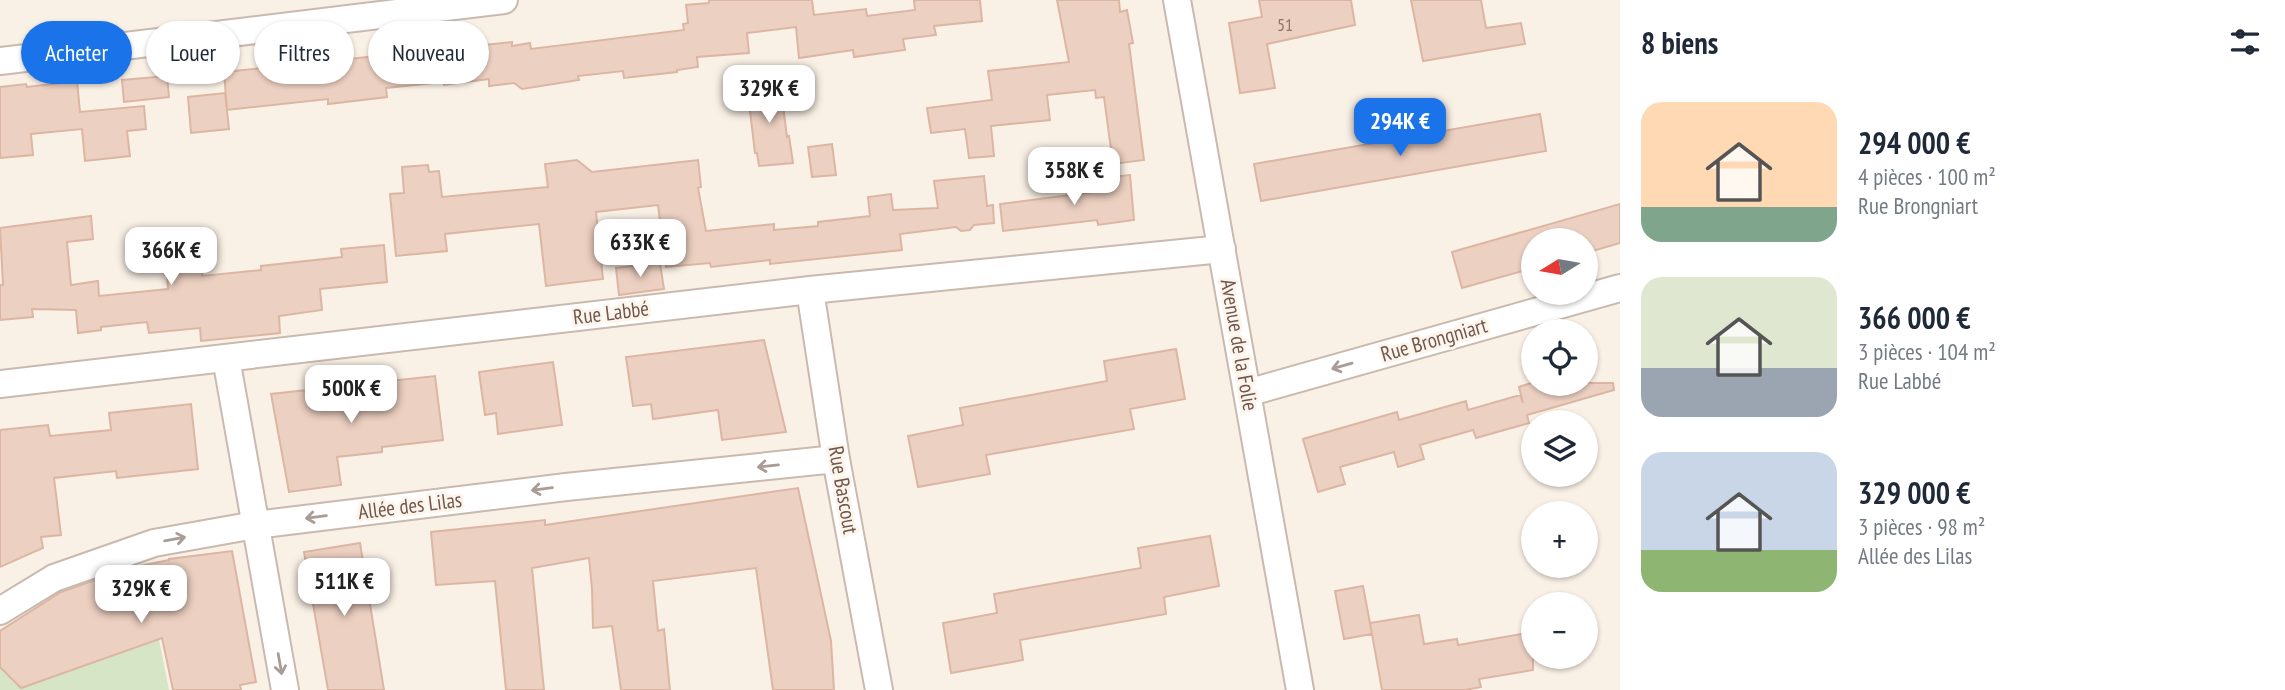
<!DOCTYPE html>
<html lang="fr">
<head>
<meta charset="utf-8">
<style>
	:root { --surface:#fff; --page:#f2f2f3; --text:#1f2937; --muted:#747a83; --accent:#1a73e8 }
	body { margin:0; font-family:"PT Sans Narrow",sans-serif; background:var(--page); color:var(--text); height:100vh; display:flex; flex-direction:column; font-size:26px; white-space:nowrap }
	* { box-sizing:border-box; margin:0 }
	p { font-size:23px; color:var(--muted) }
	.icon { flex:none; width:38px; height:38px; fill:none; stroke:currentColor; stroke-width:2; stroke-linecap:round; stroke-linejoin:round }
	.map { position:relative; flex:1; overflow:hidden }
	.panel { display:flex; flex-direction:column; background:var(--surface); width:665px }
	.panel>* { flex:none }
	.banner { position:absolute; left:21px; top:21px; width:665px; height:63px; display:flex; gap:14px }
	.needle { width:46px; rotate:259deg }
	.tools { position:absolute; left:1521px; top:228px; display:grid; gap:14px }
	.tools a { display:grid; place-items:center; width:77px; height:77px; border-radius:50%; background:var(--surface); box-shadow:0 2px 5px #0004; font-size:35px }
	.price { position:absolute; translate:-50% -60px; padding:0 16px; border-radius:14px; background:#fff; color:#222; font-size:23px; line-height:46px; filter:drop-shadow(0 2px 4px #0008) }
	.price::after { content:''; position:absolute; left:50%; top:42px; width:21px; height:16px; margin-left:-10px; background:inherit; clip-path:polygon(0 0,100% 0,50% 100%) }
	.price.active { background:var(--accent); color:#fff }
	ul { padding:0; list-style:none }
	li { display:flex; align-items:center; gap:21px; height:175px; padding:0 21px }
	li span { display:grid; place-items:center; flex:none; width:196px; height:140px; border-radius:21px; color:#555 }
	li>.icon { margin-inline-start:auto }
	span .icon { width:84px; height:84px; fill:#fffc; stroke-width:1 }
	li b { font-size:30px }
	h2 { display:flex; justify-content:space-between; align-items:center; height:84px; padding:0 21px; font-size:30px }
	.pill { padding:0 24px; border-radius:32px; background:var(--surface); box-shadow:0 2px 5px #0004; font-size:24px; line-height:63px }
	.pill.active { background:var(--accent); color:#fff }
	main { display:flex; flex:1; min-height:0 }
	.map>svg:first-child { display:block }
	.green { fill:#d5e5c6 }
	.building { fill:#ecd0c1; stroke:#dcb6a3; stroke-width:2 }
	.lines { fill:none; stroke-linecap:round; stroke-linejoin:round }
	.street-casing { stroke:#cab9ae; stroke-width:30 }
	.street { stroke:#fff; stroke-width:26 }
	.oneway { stroke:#a99b95 }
	.labels { text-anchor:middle; stroke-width:6; stroke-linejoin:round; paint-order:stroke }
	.number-label { font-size:18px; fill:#8f766b }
	.street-label { font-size:21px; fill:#70584e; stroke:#fdf5ec }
</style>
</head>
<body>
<main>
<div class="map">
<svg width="1620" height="690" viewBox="0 0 1620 690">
	<rect width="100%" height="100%" fill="#faf1e6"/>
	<!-- green -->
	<path class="green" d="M159 639 169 690H0V667L21 688Z"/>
	<!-- building -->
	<path class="building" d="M709 0H812L814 15 866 9 867 16 915 10 914 0H980L982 21 934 26 936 35 903 39 905 50 854 57 853 50 799 58 796 27 747 33 749 53 697 57 698 67 677 70V72L624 78 623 71 578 76 579 80 522 89 514 83 489 86V79L444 85 443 82 386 88 387 97 328 104V99L227 110 224 72 512 42V46L530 43 531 49 684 30 683 24 688 23 686 5 709 3Z
		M1057 0H1119L1120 12 1127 10 1133 43 1129 44 1144 160 1113 164 1104 97 1096 98 1095 90 1047 95 1050 120 991 126 994 156 969 158 965 129 931 133 927 108 992 100 988 71 1069 62Z
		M1259 0H1351L1355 25 1267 44 1275 88 1240 93 1229 23 1262 17Z
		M1411 0H1481L1486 28 1521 23 1525 44 1423 61Z
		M167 76 169 97 124 102 122 80Z
		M77 81 80 112 144 106 146 129 127 131 130 156 85 161 82 129 31 134 33 155 0 158V87L26 84 27 87Z
		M780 82 787 137 789 136 793 163 759 166 757 153H755L747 86Z
		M225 93 229 129 191 133 188 97Z
		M1540 114 1546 151 1261 201 1254 164Z
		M832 144 836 175 812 177 808 147Z
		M577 160 592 172 698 160 701 187 698 188 706 231 774 224V230L818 226V222L870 216 868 197 891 194 893 210 938 208 934 181 984 176 987 206 993 205 994 223 974 225 970 230 961 231 956 227 900 234 902 250 770 264V260L711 267 710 263 666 267 658 205 596 212 603 279 546 286 539 224 445 234 447 251 396 256 390 194 404 193 402 167 428 165 429 172 439 171 442 197 548 187 545 164Z
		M1130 175 1134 220 1098 225 1097 220 1003 231 1000 204 1094 192 1092 179Z
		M1620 204V243L1586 253V240H1533V268L1462 288 1452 252Z
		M91 216 93 239 67 242 71 285 98 281 99 296 168 289 167 273 203 269 202 276 261 270V266L342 257 341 249 384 245 387 282 320 289 322 310 279 316 280 333 201 341 200 328 149 333 147 322 101 327V330L78 333 76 310 32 309 33 317 0 320V285H3L0 228Z
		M660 263 664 289 619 295 616 268Z
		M764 340 786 432 722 440 718 410 653 419 651 404 633 406 626 357Z
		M1176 349 1185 399 1130 409 1134 429 986 455 990 474 918 487 908 436 963 425 960 408 1107 381 1104 361Z
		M553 362 562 425 498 434 496 413 485 415 479 372Z
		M435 376 443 440 382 447V452L337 457 341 485 289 492 271 394Z
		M1531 383H1613L1614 390 1527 415 1529 423 1476 438 1473 430 1420 445 1424 459 1398 467 1394 452 1340 467 1345 484 1318 492 1303 439 1397 412 1399 420 1466 401 1468 410 1520 395 1523 403 1519 387Z
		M191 404 198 469 117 478 116 471 54 478 61 535 41 537 43 548 0 567V430L48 425 50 436 111 430 109 413Z
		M798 488 831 641 834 690H773L756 568 653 581 658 631 664 629 670 690H621L612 626 593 628 592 589 589 558 532 568 544 690H506L495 581 436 585 431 532 545 520V525Z
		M1210 536 1219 586 1164 597 1166 614 1020 640 1023 660 951 673 943 623 997 613 994 594 1141 568 1138 548Z
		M360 543 384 690H328L304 552Z
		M232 551 256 682 240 685 241 690H173L162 638 21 688 0 667V631L61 592 130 568 169 560V559Z
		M1363 586 1372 634 1344 639 1335 591Z
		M1419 615 1424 644 1457 639 1458 645 1533 632V670L1479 679 1481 687 1465 690H1382L1370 623Z"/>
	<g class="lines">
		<!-- street casing -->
		<g class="street-casing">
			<path id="street" d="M1177 0 1300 690
				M0 61 504 0
				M810 290 836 459 879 690
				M226 358 285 690
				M0 384 810 290 1222 249
				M1247 393 1620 288
				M0 611 54 578 154 543 255 525 566 487 836 459"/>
		</g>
		<!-- street -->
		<use href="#street" class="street"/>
	</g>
	<!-- one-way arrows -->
	<defs><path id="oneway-shaft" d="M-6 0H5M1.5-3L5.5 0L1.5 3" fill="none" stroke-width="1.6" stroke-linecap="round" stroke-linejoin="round" transform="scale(1.75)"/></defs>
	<g class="oneway">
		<use href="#oneway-shaft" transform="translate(1342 366) rotate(164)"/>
		<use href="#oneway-shaft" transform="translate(768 466) rotate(174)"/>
		<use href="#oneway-shaft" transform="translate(542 489) rotate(173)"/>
		<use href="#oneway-shaft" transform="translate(316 517) rotate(173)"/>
		<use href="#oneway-shaft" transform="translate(175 539) rotate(-10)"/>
		<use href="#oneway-shaft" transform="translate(280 664) rotate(80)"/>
	</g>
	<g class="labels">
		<!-- number labels -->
		<g class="number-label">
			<text x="1285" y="31">51</text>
		</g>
		<!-- street labels -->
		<g class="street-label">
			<text transform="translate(611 313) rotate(-7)" y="7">Rue Labbé</text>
			<text transform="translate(1434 340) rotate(-16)" y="7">Rue Brongniart</text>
			<text transform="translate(1239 345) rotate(80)" y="7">Avenue de la Folie</text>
			<text transform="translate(843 490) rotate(80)" y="7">Rue Bascout</text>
			<text transform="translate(410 506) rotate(-7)" y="7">Allée des Lilas</text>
		</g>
	</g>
</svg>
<div class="tools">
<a><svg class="needle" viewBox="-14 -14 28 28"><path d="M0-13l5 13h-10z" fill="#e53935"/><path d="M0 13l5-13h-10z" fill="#747a83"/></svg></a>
<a><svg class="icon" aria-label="locate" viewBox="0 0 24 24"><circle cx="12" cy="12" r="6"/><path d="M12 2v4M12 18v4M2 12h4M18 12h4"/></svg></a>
<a><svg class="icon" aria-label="layers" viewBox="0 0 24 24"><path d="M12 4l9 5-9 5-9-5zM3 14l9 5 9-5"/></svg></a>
<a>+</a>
<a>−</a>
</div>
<b class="price" style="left:769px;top:125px">329K €</b>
<b class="price active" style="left:1400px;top:158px">294K €</b>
<b class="price" style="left:1074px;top:207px">358K €</b>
<b class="price" style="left:640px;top:279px">633K €</b>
<b class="price" style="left:171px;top:287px">366K €</b>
<b class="price" style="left:351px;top:425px">500K €</b>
<b class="price" style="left:344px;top:618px">511K €</b>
<b class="price" style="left:141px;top:625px">329K €</b>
<div class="banner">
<a class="pill active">Acheter</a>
<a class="pill">Louer</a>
<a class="pill">Filtres</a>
<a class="pill">Nouveau</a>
</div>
</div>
<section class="panel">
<h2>8 biens<svg class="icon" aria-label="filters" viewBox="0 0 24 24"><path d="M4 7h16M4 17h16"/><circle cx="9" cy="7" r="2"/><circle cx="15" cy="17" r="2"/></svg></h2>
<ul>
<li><span style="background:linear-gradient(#ffd9b3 75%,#7fa58c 0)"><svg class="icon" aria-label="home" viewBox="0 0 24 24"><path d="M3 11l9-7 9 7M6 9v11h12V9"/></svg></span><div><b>294 000 €</b><p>4 pièces · 100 m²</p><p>Rue Brongniart</p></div></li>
<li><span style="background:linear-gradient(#dfe7d0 65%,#9aa5b1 0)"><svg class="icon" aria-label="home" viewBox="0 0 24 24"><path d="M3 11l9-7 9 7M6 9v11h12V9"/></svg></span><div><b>366 000 €</b><p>3 pièces · 104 m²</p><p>Rue Labbé</p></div></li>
<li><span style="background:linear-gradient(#c9d6e8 70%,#8fb573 0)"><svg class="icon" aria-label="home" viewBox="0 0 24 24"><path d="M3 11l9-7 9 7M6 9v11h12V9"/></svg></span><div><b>329 000 €</b><p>3 pièces · 98 m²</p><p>Allée des Lilas</p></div></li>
</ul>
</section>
</main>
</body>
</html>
